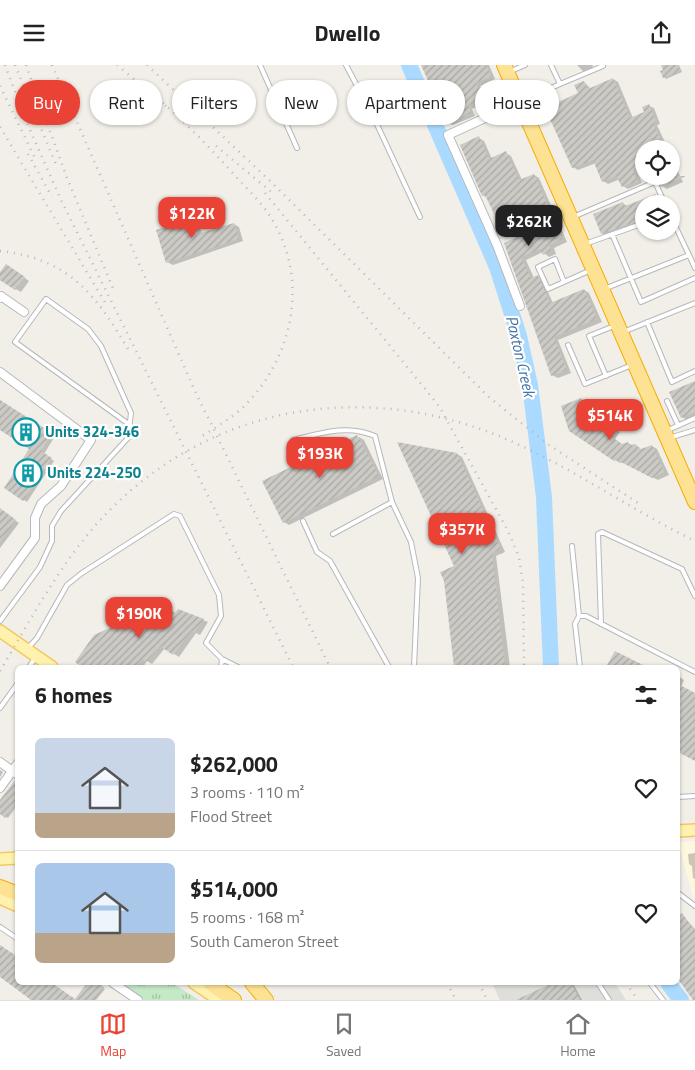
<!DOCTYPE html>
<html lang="en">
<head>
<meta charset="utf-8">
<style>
	:root { --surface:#fff; --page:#f2f2f2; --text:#222; --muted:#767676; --line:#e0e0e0; --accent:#ea4335 }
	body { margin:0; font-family:"Titillium Web",sans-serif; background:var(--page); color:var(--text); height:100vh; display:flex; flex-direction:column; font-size:19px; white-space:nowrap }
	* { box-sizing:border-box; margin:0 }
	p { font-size:16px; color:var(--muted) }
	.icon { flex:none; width:28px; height:28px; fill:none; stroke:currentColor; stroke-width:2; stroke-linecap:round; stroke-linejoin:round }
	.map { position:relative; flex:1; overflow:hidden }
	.details { position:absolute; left:15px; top:600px; width:665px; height:320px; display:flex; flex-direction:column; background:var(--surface); border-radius:8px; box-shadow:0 1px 4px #0004 }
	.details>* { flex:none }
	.banner { position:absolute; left:15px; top:15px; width:665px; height:45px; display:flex; gap:10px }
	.buttons { position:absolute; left:635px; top:75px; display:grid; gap:10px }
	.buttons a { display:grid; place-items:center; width:45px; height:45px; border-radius:50%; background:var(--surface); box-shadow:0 1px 4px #0004; font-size:25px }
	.price { position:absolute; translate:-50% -42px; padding:0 11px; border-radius:10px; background:var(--accent); color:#fff; font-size:16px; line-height:32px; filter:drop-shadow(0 1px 2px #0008) }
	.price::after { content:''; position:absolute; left:50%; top:30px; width:15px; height:11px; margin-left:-8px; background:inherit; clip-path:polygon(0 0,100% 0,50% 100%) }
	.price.active { background:#222; color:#fff }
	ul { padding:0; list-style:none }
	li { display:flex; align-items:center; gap:15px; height:125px; padding:0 20px }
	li+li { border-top:1px solid var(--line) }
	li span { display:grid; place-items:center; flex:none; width:140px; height:100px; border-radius:8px; color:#555 }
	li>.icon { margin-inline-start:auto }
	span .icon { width:60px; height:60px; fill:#fffc; stroke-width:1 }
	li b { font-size:21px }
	h2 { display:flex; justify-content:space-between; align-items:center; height:60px; padding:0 20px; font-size:21px }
	.pill { padding:0 18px; border-radius:22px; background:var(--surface); box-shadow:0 1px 4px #0004; font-size:18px; line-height:45px }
	.pill.active { background:var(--accent); color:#fff }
	header { display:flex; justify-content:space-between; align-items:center; height:65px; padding:0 20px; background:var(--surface); font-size:22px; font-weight:700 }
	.tab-bar { display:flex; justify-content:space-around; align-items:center; height:70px; border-top:1px solid var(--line); background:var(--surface); font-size:14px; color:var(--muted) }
	.tab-bar a { display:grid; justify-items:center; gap:2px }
	.tab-bar .active { color:var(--accent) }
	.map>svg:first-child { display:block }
	.commercial { fill:#fef7e0 }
	.industrial { fill:#e0deda }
	.park { fill:url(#park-tufts) }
	.shadow { fill:#0003 }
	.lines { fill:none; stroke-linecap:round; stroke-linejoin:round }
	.river { stroke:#aadaff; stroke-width:16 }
	.building { fill:url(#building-hatch) }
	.lane-casing { stroke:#b5b8bc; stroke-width:6 }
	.street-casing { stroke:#b5b8bc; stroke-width:10 }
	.primary-casing { stroke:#f2c960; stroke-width:14 }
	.highway-casing { stroke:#f9ab00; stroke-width:16 }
	.lane { stroke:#fff; stroke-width:4 }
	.street { stroke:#fff; stroke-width:8 }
	.primary { stroke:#fff2af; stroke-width:11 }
	.highway { stroke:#fde293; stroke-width:14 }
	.rail { stroke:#b6b7b8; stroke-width:2.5; stroke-dasharray:1 6; stroke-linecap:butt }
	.labels { text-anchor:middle; stroke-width:4.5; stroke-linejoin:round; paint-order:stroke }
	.culture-label { font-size:15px; font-weight:bold; fill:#0d838f; stroke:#fff; text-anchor:start }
	.water-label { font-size:16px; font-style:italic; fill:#4174aa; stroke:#fff }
</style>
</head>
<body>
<header><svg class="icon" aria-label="menu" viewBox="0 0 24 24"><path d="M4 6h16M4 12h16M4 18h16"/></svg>Dwello<svg class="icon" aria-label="share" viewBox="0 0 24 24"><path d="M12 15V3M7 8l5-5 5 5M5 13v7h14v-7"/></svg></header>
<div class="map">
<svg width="695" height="935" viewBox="0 0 695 935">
	<defs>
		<pattern id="park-tufts" width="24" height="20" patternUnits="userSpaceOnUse" patternTransform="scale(1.25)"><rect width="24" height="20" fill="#c5e8c5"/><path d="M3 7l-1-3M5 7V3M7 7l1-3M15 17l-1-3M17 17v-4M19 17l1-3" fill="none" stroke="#a3c0a4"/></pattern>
		<pattern id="building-hatch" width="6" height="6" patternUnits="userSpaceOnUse" patternTransform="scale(1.25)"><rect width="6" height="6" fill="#cccac5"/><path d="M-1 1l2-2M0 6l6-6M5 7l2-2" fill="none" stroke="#a9a8a4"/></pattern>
	</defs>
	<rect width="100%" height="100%" fill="#f1efe8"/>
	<!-- commercial -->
	<path class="commercial" d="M695 776V832H693L678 777Z"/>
	<!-- industrial -->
	<path class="industrial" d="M492 918H615L626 935H500Z"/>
	<!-- park -->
	<path class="park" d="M120 918H172L199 935H144Z"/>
	<!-- shadow -->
	<path class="shadow" d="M422 0H489L495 14 480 21 488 37 472 44 475 51 453 60 448 58Z
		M577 0H593L592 4 584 7Z
		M664 0H679L682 7 666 14 664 12Z
		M613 14 618 17 633 53 646 48 649 41 654 43 660 59 657 60 668 84H644V104L637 107 642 118 628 124 623 121 620 114 608 119 603 116 596 98 578 105 573 102 580 29 584 17 591 24Z
		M479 73 484 76 492 94 506 88 511 91 522 115 534 110 539 113 567 177 554 183 556 189 549 192 543 187 526 195 534 213 537 211 542 214 553 238 584 225 589 228 602 257 558 275 571 308 558 313 552 310 539 276 524 227 511 198 521 172 510 147 500 152 495 149 488 134 483 130Z
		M671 92 683 117 667 124 662 121 671 111Z
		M656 130 661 133 663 139H644V158L607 171 602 169 623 139 628 141Z
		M193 154 198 157 202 169 234 159 239 162 243 176 173 200 167 197Z
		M11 203 29 216 21 227 0 215V210Z
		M695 317V351L687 355 682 352Z
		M581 335 586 338 598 364 603 356 620 367 615 374 623 380 628 378 642 385 652 381 657 384 669 410 658 415 623 397 620 398 570 366Z
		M0 336 55 371 44 389 54 396 27 437 6 423 31 384 0 363Z
		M359 372 364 375 383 414 289 460 284 457 264 416Z
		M457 389 462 392 505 487 496 491 510 602H456L445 516 456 502Z
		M0 446 19 458 0 483Z
		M178 545 208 557 200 570 196 568 179 592 165 583 152 599 147 596 143 602H83L76 597 175 549Z
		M615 587 644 602H607Z
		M678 611 684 615 681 622 695 629V695L678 685Z
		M0 705 3 707 0 712Z
		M18 718V739L8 753 0 748V737Z
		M695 788V814L693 813 692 801 689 799 688 789Z
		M682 850 695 864V935L678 912V853Z
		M0 881 18 918H50L74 935H30L31 933 0 911Z
		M89 918H96L105 924 96 935H75Z
		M553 918 557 921 564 918H573L582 935H519Z"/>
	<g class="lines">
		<!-- river -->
		<path class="river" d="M409 0 497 202 519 271 530 320 544 432 551 602
			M668 918 681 935"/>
	</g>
	<!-- building -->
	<path class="building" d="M421 0H486L491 11 476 18 483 34 468 41 471 48 447 58Z
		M661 0H678L680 6 663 13 660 6 663 5Z
		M613 13 630 53 644 47 642 42 649 39 656 56 653 57 665 84H644V100L633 105 638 116 622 122 616 111 602 117 593 95 572 103 545 43 578 28 574 20 584 16 588 24Z
		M479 71 489 94 506 86 519 115 534 109 562 174 549 180 552 186 543 190 540 184 521 192 531 213 538 210 550 238 584 224 597 254 554 272 567 305 551 311 504 178 519 171 507 143 494 149 485 130 482 131 460 80Z
		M654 111H686L661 122Z
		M656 129 660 139H644V154L601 169 593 149 623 137 625 141Z
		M193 153 198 169 234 158 239 174 166 198 156 165Z
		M6 199 25 212 15 225 0 215V207Z
		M695 316V347L681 353 669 327Z
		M581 333 595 365 602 354 615 363 610 371 622 379 628 377 629 381 635 379 641 384 652 380 664 407 652 413 617 395 614 396 569 366 561 341Z
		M0 335 52 368 41 386 52 393 23 436 4 423 29 384 0 365Z
		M357 370 379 411 283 458 262 416Z
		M397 377 457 388 501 484 492 488 505 602H454L444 516 440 507 454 501Z
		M0 443 16 455 0 477Z
		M168 543 175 548 178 544 204 554 194 568 191 566 173 590 160 581 146 597 142 594 136 602H82L75 597 94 570 138 550Z
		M615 586 647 602H606Z
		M678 619 695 628V696L678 687Z
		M15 715 18 716V736L5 753 0 749V735Z
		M682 848 695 866V935H693L678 914V852Z
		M0 880 18 892V918H52L75 934 87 918H98L104 922 94 935H31L0 912Z
		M552 918 555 921 561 918H571L580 935H516Z"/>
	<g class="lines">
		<!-- lane casing -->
		<g class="lane-casing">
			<path id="lane" d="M260 0 297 83
				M346 0 374 53 420 152
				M551 0 560 19 603 1
				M509 7 525 0
				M523 36 560 19
				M573 152 655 117 665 139
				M612 169 641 237 695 213
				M585 179 644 158
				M689 190 695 203
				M564 217 555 194 538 202 548 224 591 205
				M604 224 689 190 671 152
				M647 257 672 317 695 306
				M623 267 695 238
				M568 280 585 319 632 300
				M606 311 589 271 614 261
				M667 336 678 360
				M666 366 695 353
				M669 373 695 365
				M293 375C321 368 348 359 375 371L392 437
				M303 456 317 487 330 496 389 602
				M333 469 392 437 411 477 418 513 414 602
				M572 481 579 551
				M0 556 40 502 52 476V461L61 446 128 373 131 348 101 281 88 264 46 234 15 277 130 360
				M601 559 598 469 602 467 682 504 695 531
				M28 583 37 573 67 520 82 508 174 449 180 451 219 530 221 551 206 578 222 594 221 602
				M222 594 238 602
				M29 602 35 593
				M580 602 575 559 579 551H586L695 607
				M0 643 18 618
				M678 732 695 731
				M678 828 695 841
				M0 862 18 874
				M598 918 609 935
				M650 918 663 935"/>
		</g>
		<!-- street casing -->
		<g class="street-casing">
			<path id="street" d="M520 37 448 70 497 180 520 241
				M0 233 1 231 24 247
				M0 307 91 375 61 421 41 439 35 453V473L0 521
				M0 697 18 710
				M0 723 18 698
				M113 918 138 935"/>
		</g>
		<!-- primary casing -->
		<g class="primary-casing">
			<path id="primary" d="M0 566 52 602
				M678 766 695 765
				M0 794 18 793
				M0 833 18 841
				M194 918 219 935"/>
		</g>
		<!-- highway casing -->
		<g class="highway-casing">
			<path id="highway" d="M504 0 695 437
				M0 822 18 829
				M210 918 234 935
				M252 918 266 935"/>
		</g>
		<!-- lane -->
		<use href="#lane" class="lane"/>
		<!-- street -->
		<use href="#street" class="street"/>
		<!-- primary -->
		<use href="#primary" class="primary"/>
		<!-- highway -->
		<use href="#highway" class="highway"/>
		<!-- rail -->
		<path class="rail" d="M5 0 27 58 61 135 293 602
			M15 0 57 102
			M26 0 67 113 115 228
			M52 0 194 324 330 602
			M117 0 167 42
			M147 0 268 114 490 333 549 380 638 438
			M0 21 35 93
			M163 38C190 62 214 87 238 114 251 128 265 141 274 158 310 220 291 298 240 345 228 355 215 363 202 371
			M0 62 106 239
			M216 81 275 130
			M28 89 52 132
			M265 128 439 341 508 466 519 492 523 518 524 602
			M0 186C72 194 97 232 131 289
			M0 606C31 554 61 497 103 452 204 345 349 316 486 366 559 393 625 442 695 476
			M447 918 456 935
			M479 918 487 935
			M626 918 638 935"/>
	</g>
	<!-- icons -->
	<defs>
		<g id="building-ring" transform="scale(1.4375)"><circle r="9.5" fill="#fff" stroke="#0f9aa8" stroke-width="1.5"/><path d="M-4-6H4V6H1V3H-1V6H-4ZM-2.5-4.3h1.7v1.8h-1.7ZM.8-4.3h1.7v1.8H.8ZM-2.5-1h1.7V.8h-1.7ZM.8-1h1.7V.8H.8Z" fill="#0f9aa8"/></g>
	</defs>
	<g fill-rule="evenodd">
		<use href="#building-ring" x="26" y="367"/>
		<use href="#building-ring" x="28" y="408"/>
	</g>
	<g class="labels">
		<!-- culture labels -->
		<g class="culture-label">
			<text x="45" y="372">Units 324-346</text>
			<text x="47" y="413">Units 224-250</text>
		</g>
		<!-- water labels -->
		<g class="water-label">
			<text transform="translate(521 291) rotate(77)" y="6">Paxton Creek</text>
		</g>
	</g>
</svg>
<div class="buttons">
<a><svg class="icon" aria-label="locate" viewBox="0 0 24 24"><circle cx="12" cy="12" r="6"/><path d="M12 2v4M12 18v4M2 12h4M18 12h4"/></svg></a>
<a><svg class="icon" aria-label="layers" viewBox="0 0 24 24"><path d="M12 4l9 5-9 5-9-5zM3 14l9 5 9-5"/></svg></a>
</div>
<b class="price" style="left:192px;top:174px">$122K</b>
<b class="price active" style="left:529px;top:182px">$262K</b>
<b class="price" style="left:610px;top:376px">$514K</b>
<b class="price" style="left:320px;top:414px">$193K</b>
<b class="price" style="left:462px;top:490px">$357K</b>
<b class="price" style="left:139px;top:574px">$190K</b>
<div class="banner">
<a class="pill active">Buy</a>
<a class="pill">Rent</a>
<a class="pill">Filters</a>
<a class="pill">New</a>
<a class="pill">Apartment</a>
<a class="pill">House</a>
</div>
<section class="details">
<h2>6 homes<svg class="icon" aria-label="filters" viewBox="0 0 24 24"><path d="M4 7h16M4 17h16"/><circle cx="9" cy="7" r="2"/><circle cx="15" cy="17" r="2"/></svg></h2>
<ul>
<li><span style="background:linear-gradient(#c9d6e8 75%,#b9a48a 0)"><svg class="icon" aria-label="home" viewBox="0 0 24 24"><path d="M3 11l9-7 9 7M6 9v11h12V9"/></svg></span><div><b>$262,000</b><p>3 rooms · 110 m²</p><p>Flood Street</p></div><svg class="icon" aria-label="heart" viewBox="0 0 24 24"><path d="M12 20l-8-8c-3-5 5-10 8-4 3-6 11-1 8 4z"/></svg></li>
<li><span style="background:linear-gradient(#a9c7e8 70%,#b9a48a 0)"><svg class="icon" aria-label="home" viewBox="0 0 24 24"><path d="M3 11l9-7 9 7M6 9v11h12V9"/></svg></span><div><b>$514,000</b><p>5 rooms · 168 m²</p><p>South Cameron Street</p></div><svg class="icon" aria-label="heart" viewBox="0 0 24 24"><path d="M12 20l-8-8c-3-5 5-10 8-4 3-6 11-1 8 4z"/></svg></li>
</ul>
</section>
</div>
<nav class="tab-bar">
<a class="active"><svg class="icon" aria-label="map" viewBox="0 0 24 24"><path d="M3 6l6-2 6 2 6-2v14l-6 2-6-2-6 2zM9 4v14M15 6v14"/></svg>Map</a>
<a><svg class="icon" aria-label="saved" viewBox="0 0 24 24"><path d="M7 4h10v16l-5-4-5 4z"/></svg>Saved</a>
<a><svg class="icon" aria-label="home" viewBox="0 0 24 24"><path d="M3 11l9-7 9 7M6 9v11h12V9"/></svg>Home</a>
</nav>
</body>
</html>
